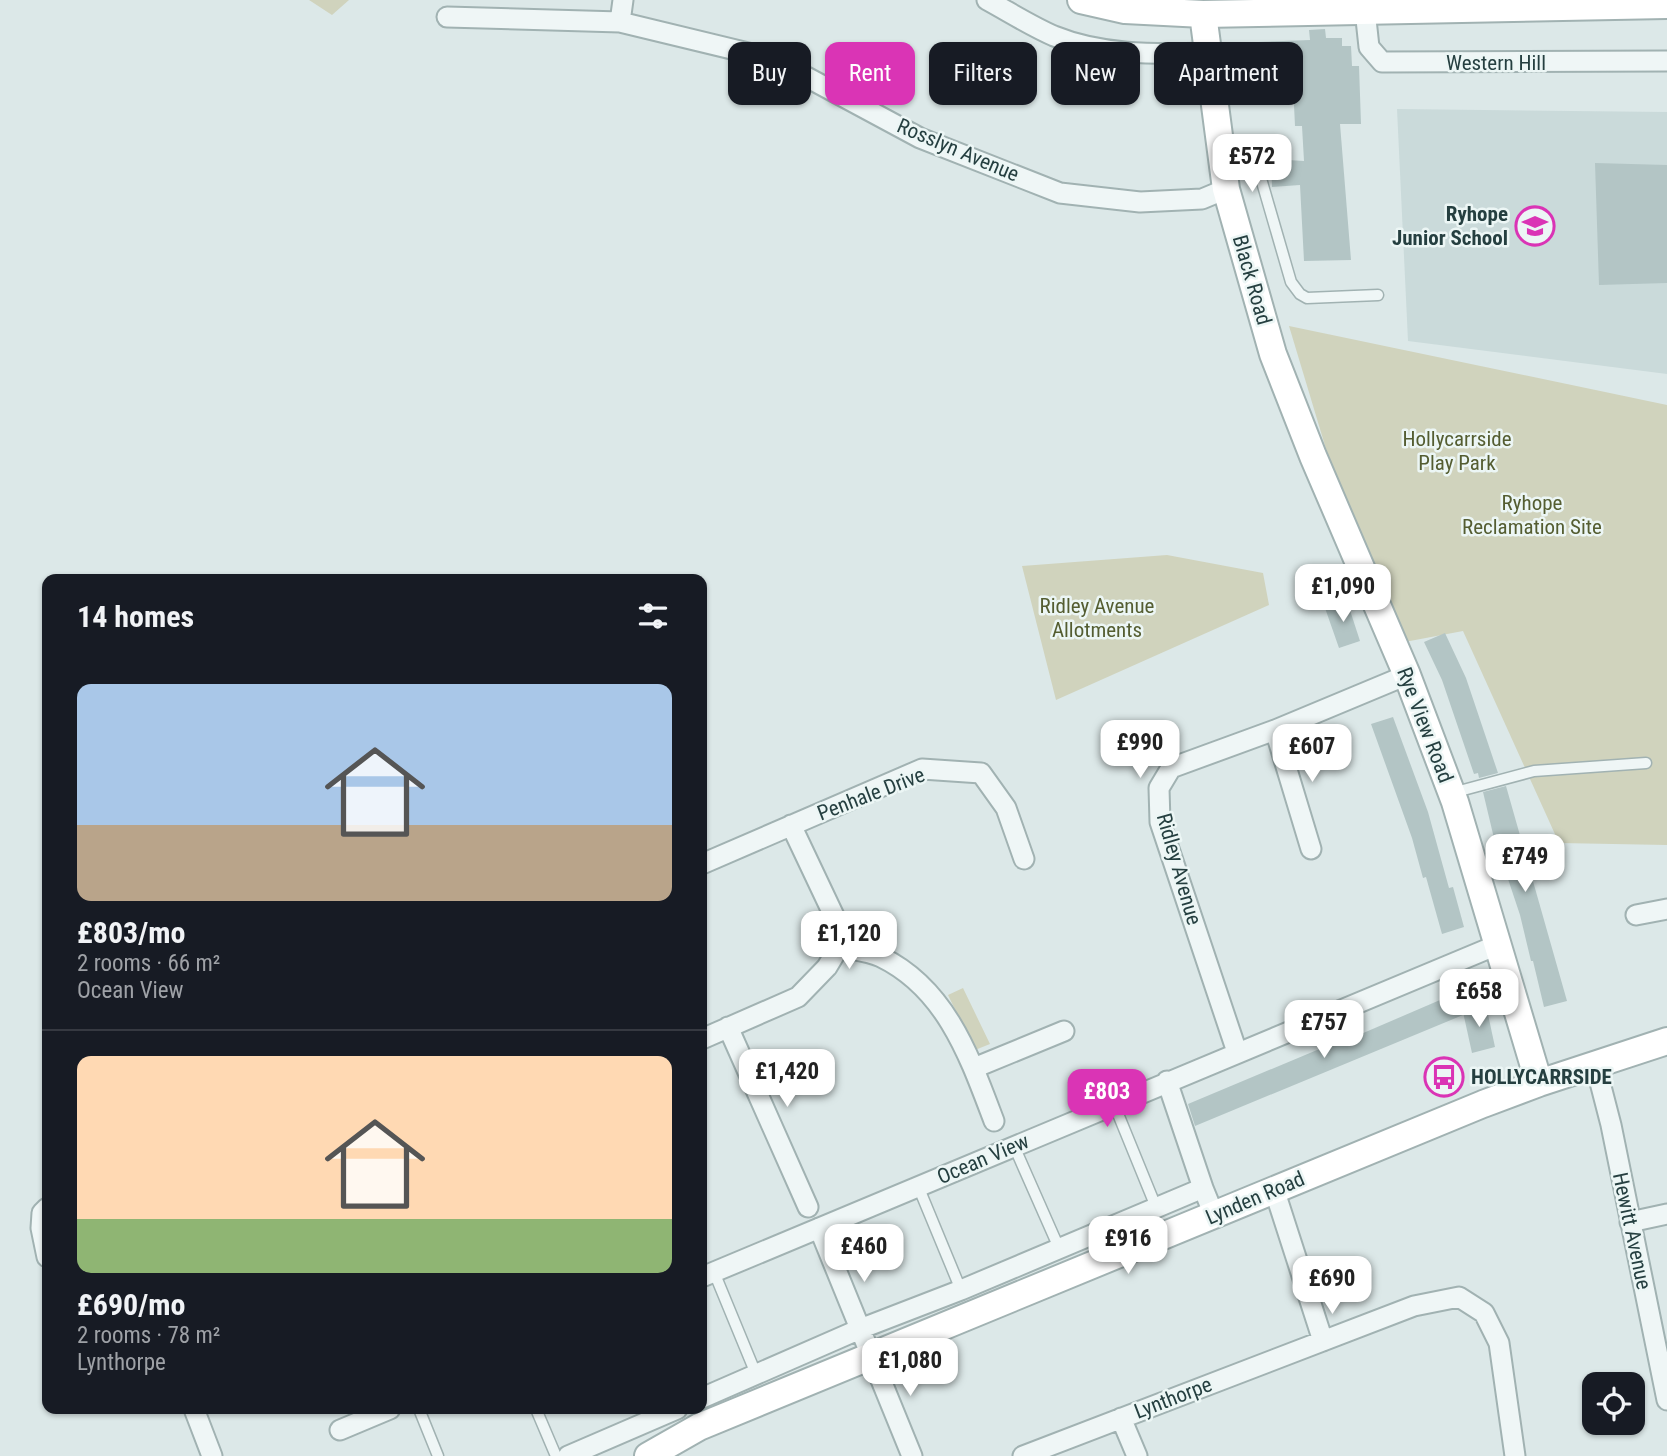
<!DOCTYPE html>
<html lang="en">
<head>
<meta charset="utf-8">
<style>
	:root { --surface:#171b24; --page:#20242c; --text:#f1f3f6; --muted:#9ea1a6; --line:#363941; --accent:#da34b5 }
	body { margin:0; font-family:"Roboto Condensed",sans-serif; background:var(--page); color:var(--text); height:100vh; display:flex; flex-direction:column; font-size:26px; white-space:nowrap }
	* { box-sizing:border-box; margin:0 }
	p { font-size:23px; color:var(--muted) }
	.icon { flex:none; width:38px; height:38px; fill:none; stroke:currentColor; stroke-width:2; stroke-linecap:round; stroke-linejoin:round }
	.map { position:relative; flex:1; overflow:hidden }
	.side { position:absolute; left:42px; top:574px; width:665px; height:840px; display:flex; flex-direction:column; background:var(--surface); border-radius:14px; box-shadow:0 2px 5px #0004 }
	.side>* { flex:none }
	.hud { position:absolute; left:728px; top:42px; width:665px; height:63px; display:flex; gap:14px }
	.buttons { position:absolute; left:1582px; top:1372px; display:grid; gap:14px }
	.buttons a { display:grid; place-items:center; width:63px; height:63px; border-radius:14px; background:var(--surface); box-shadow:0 2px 5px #0004; font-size:35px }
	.price { position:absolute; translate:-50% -60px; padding:0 16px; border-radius:14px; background:#fff; color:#222; font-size:23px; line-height:46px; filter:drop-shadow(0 2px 4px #0008) }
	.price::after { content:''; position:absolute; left:50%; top:42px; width:21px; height:16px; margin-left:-10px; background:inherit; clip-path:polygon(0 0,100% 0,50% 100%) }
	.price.current { background:var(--accent); color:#fff }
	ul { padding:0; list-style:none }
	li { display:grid; align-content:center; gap:14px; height:371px; padding:0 35px }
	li+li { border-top:2px solid var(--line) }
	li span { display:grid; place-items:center; height:217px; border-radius:14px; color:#555 }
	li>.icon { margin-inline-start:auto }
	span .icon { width:126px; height:126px; fill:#fffc; stroke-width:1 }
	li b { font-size:30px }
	h2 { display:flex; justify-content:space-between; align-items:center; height:84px; padding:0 35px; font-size:30px }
	.tag { padding:0 24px; border-radius:14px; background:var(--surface); box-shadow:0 2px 5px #0004; font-size:24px; line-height:63px }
	.tag.current { background:var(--accent); color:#fff }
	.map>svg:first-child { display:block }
	.built { fill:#cadada }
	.green { fill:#d0d3bd }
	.building { fill:#b3c5c5 }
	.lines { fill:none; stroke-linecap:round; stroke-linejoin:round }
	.lane-casing { stroke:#a1b2b2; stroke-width:13 }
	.street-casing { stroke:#a1b2b2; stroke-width:23 }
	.secondary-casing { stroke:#a1b2b2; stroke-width:30 }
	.lane { stroke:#eff6f6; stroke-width:10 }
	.street { stroke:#eff6f6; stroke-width:19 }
	.secondary { stroke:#fff; stroke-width:26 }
	.labels { text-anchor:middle; stroke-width:5; stroke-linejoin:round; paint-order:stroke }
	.street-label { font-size:21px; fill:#253f40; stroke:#ecf6f5 }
	.poi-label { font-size:21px; font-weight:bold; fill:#253f40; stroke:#ecf6f5; text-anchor:end }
	.park-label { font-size:21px; fill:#545d31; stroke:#ecf6f5 }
</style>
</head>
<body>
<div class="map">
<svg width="1667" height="1456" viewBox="0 0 1667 1456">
	<rect width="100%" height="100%" fill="#dce8e8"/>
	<!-- built -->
	<path class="built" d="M1397 109 1667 112V374L1408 341Z"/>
	<!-- green -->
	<path class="green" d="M309 0H349L332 15Z
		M1289 326 1667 405V845L1559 843 1463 631 1394 644 1364 575Z
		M1167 555 1263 573 1269 605 1056 700 1022 566Z
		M963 988 990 1044 975 1050 948 995Z"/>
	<!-- building -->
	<path class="building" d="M1325 29 1326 38H1342V46H1351L1352 66H1359L1361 124H1340L1351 260 1304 261 1300 185 1272 187 1271 159 1304 161 1302 126H1295L1293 84 1232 87 1230 43 1310 40 1309 30Z
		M1595 163 1667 165V283L1599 285Z
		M1347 601 1360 641 1339 648 1325 608Z
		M1445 633 1466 678 1498 773 1479 778 1478 773 1474 774 1442 680 1424 642Z
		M1393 717 1428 812 1449 888 1453 887 1464 927 1442 934 1426 877 1423 878 1412 838 1371 724Z
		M1506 786 1567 1001 1544 1007 1533 961H1531L1520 915 1493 834 1483 792Z
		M1454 994 1463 1015 1195 1126 1188 1104 1360 1032 1361 1034Z
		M1486 1005 1495 1047 1472 1053 1463 1012Z"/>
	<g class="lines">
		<!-- lane casing -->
		<g class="lane-casing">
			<path id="lane" d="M1223 160 1255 158 1291 282 1300 294 1307 298 1378 295
				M1452 793 1534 771 1646 763
				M1114 1104 1156 1207
				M1014 1146 1059 1248
				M918 1186 961 1290
				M714 1272 756 1374
				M419 1409 438 1456
				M536 1409 556 1456"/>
		</g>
		<!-- street casing -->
		<g class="street-casing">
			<path id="street" d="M623 0 620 22 773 59 920 138 1060 193 1140 202 1202 199 1226 189
				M987 0C1009 12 1031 26 1054 36 1103 56 1156 54 1208 53
				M1365 10 1369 47 1382 62 1667 61
				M447 17 620 22
				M1275 730 1311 849
				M702 864 922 769 981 773 1006 808 1024 859
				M1636 915 1667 909
				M839 947C853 950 869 951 881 957 947 989 970 1058 994 1121
				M728 1027 808 1207
				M702 1039 798 997 827 967 839 947 835 918 791 825
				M1237 1052 1160 822 1159 788 1171 768 1275 730 1407 675
				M1595 1063 1611 1125 1667 1400
				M974 1068 1064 1031
				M1167 1081 1203 1188
				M1274 1189 1323 1341
				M47 1208 42 1213 41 1228 47 1257
				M1630 1222 1667 1214
				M819 1228 912 1456
				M702 1277 1497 945
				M702 1398 860 1329 961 1290 1203 1188 1214 1215
				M194 1409 212 1456
				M1121 1418 1137 1456
				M340 1430 390 1409
				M568 1456 677 1409
				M1023 1456 1414 1306 1459 1297 1484 1313 1499 1343 1515 1456"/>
		</g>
		<!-- secondary casing -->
		<g class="secondary-casing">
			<path id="secondary" d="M1081 0 1125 10 1203 14 1667 5
				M1203 14 1226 189 1273 354 1313 456 1407 675 1455 802 1539 1083
				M648 1456 699 1427 1483 1104 1539 1083 1667 1041"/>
		</g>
		<!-- lane -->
		<use href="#lane" class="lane"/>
		<!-- street -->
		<use href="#street" class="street"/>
		<!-- secondary -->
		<use href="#secondary" class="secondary"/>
	</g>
	<!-- icons -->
	<defs>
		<g id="school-ring" transform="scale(2.0125)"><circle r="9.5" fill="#ecf6f5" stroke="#da34b5" stroke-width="1.5"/><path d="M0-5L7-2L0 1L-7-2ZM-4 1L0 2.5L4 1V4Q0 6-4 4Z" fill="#da34b5"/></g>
		<g id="bus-ring" transform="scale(2.0125)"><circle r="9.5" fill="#ecf6f5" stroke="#da34b5" stroke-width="1.5"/><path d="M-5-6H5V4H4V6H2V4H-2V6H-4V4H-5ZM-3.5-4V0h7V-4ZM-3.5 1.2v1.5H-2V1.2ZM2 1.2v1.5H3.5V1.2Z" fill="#da34b5"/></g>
	</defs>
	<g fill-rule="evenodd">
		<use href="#school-ring" x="1535" y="226"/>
		<use href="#bus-ring" x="1444" y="1077"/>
	</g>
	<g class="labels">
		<!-- street labels -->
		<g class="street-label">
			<text x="1496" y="70">Western Hill</text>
			<text transform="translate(958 150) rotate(23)" y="7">Rosslyn Avenue</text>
			<text transform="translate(1252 280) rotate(74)" y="7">Black Road</text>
			<text transform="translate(1425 725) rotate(69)" y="7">Rye View Road</text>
			<text transform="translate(871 794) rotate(-21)" y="7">Penhale Drive</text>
			<text transform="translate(1179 869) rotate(74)" y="7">Ridley Avenue</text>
			<text transform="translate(983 1159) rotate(-23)" y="7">Ocean View</text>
			<text transform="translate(1255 1198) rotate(-23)" y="7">Lynden Road</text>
			<text transform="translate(1632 1231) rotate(78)" y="7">Hewitt Avenue</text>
			<text transform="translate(1173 1398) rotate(-21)" y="7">Lynthorpe</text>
		</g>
		<!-- poi labels -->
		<g class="poi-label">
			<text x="1508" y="221">Ryhope<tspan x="1508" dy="24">Junior School</tspan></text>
			<text x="1471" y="1084" text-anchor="start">HOLLYCARRSIDE</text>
		</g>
		<!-- park labels -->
		<g class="park-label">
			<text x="1457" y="446">Hollycarrside<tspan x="1457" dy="24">Play Park</tspan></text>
			<text x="1532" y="510">Ryhope<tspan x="1532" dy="24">Reclamation Site</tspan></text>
			<text x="1097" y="613">Ridley Avenue<tspan x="1097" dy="24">Allotments</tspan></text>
		</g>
	</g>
</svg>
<div class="buttons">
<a><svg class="icon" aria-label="locate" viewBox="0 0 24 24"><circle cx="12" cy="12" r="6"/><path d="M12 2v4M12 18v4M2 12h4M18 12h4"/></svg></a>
</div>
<b class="price" style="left:1252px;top:194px">£572</b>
<b class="price" style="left:1343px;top:624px">£1,090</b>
<b class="price" style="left:1140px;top:780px">£990</b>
<b class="price" style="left:1312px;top:784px">£607</b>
<b class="price" style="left:1525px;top:894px">£749</b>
<b class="price" style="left:849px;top:971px">£1,120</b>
<b class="price" style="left:1479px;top:1029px">£658</b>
<b class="price" style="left:1324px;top:1060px">£757</b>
<b class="price" style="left:787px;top:1109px">£1,420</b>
<b class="price current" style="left:1107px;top:1129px">£803</b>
<b class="price" style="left:1128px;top:1276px">£916</b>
<b class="price" style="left:864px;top:1284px">£460</b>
<b class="price" style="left:1332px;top:1316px">£690</b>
<b class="price" style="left:910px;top:1398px">£1,080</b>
<div class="hud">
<a class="tag">Buy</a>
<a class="tag current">Rent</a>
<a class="tag">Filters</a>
<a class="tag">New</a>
<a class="tag">Apartment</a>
</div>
<section class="side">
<h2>14 homes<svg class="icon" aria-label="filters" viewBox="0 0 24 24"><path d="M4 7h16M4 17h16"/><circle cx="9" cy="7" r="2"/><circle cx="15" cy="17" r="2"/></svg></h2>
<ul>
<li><span style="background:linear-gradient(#a9c7e8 65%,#b9a48a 0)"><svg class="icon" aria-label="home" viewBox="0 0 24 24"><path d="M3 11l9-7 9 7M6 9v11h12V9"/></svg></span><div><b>£803/mo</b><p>2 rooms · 66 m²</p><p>Ocean View</p></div></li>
<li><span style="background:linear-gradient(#ffd9b3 75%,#8fb573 0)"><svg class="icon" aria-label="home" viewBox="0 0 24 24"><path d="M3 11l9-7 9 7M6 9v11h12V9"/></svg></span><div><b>£690/mo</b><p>2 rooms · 78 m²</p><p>Lynthorpe</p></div></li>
</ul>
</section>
</div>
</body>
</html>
